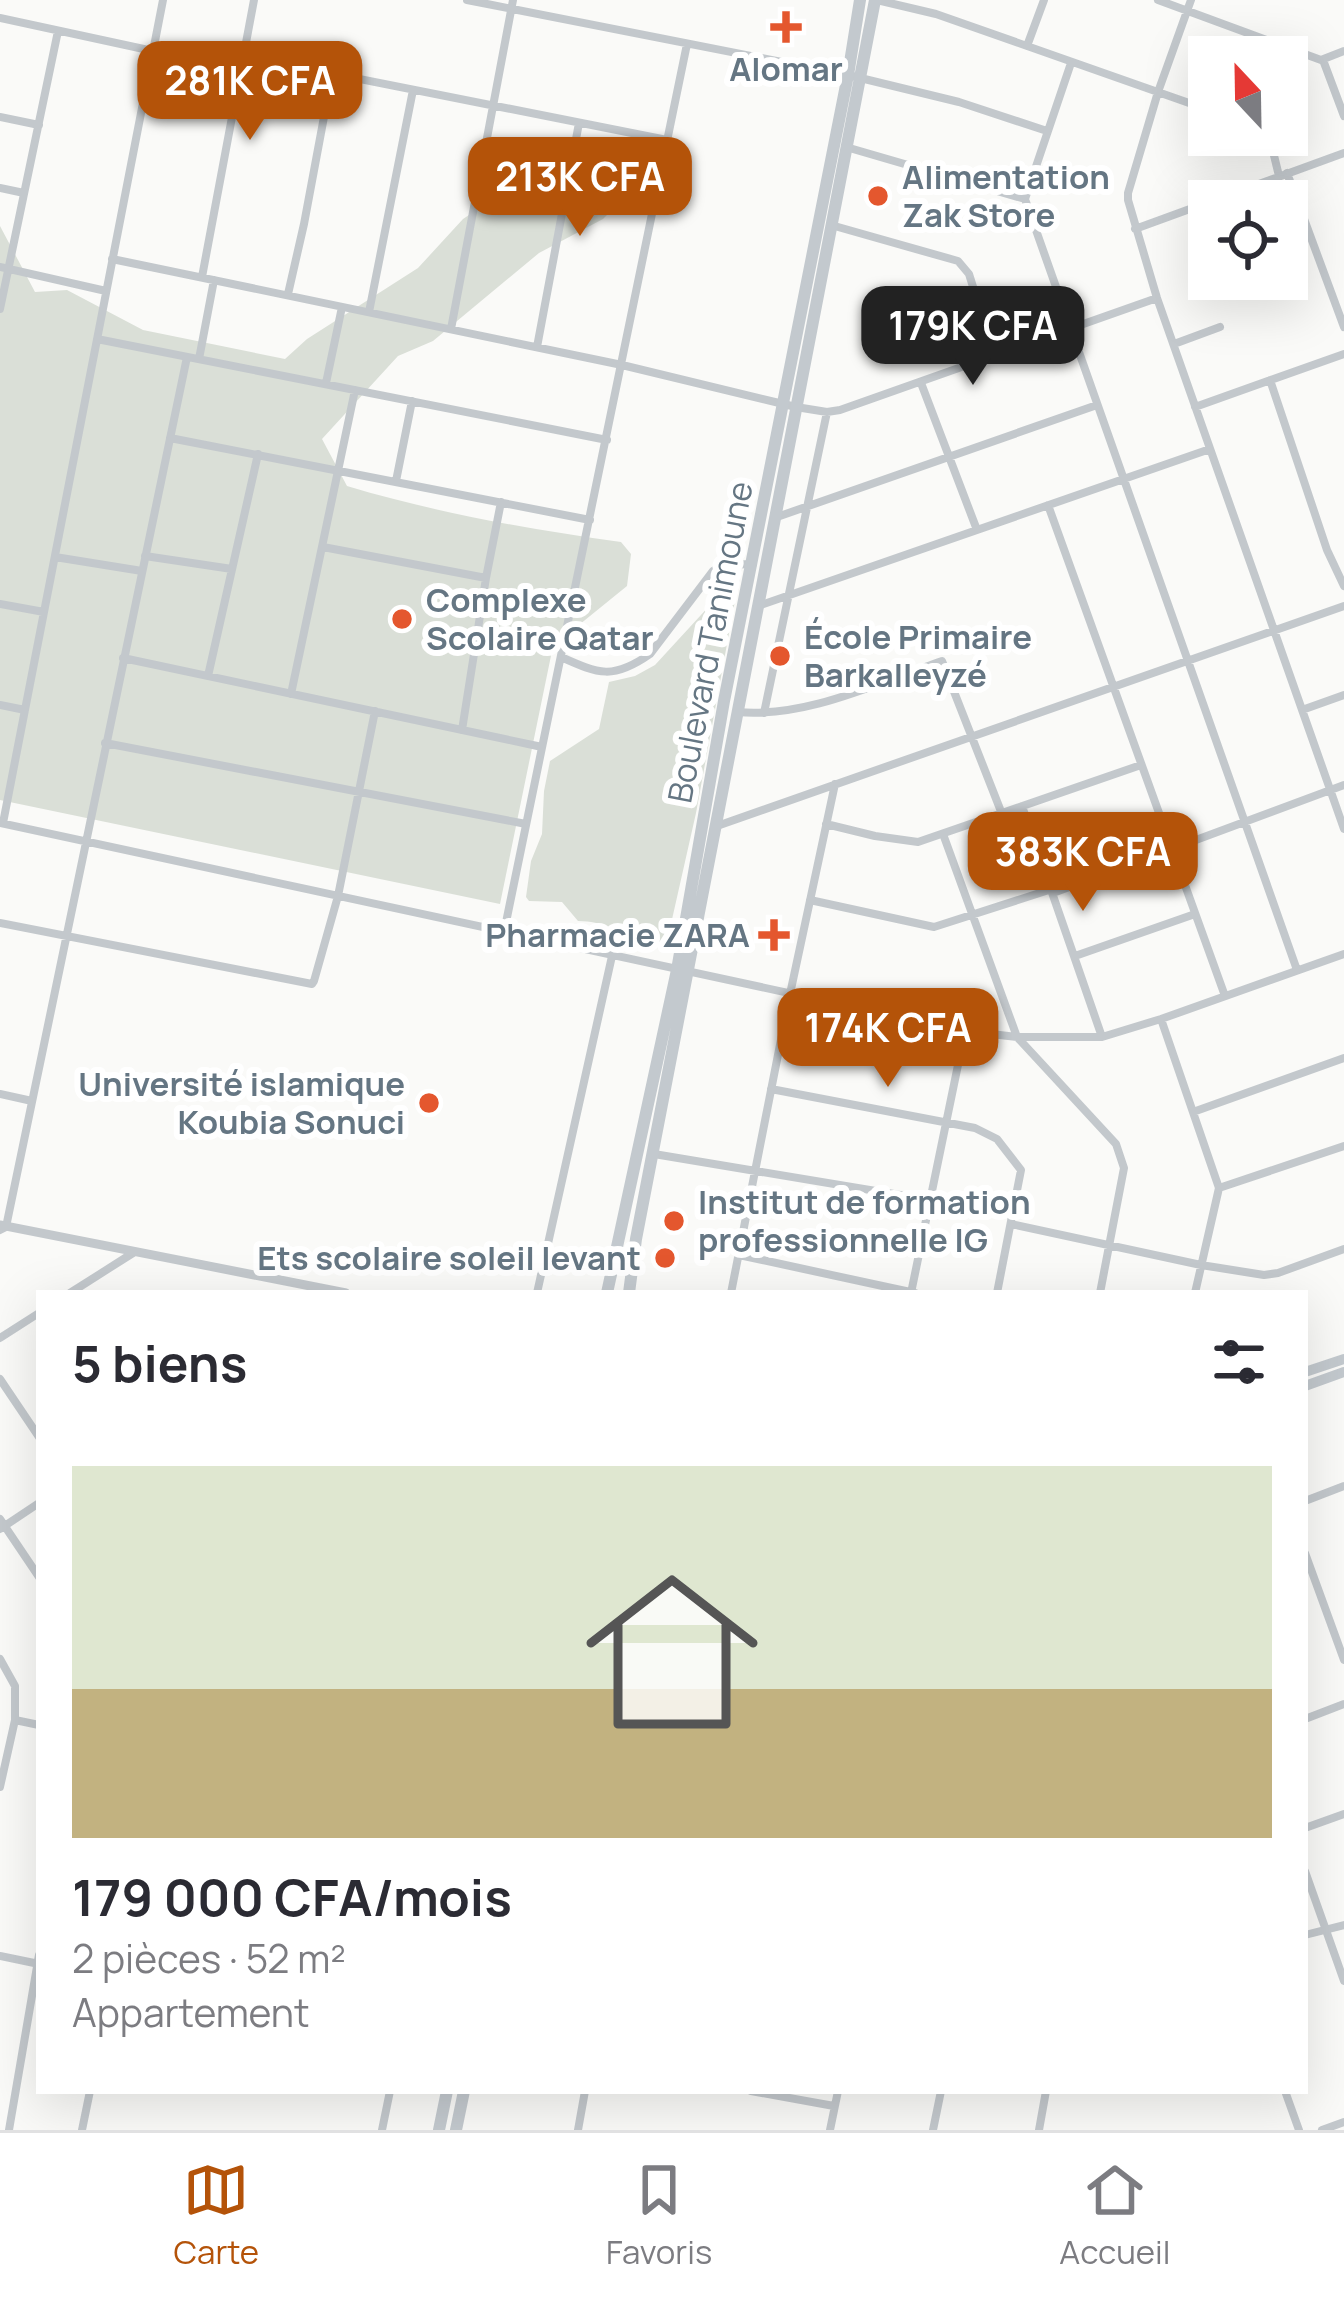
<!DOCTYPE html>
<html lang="fr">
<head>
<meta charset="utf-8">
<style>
	:root { --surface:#fff; --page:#f2f2f3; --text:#2b2b33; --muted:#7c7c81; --line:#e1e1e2; --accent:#b45309 }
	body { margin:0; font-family:Manrope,sans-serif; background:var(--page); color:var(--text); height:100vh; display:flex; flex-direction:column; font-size:45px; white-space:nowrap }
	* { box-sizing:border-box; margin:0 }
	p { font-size:39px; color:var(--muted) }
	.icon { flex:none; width:66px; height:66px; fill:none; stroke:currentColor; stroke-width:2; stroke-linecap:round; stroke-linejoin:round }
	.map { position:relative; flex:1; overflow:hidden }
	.side { position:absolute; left:36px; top:1290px; width:1272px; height:804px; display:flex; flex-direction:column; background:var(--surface); border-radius:0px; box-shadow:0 12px 48px #0002 }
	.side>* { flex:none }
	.needle { width:78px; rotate:338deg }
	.controls { position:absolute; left:1188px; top:36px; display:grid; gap:24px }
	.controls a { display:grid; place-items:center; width:120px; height:120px; border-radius:0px; background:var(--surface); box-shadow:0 12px 48px #0002; font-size:60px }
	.price { position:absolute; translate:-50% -102px; padding:0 27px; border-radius:24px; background:var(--accent); color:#fff; font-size:39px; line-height:78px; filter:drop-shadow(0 3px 6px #0008) }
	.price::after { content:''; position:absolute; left:50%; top:72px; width:36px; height:27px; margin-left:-18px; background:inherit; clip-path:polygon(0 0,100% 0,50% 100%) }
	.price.current { background:#222; color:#fff }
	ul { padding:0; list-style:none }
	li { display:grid; align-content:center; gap:24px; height:636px; padding:0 36px }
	li span { display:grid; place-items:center; height:372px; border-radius:0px; color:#555 }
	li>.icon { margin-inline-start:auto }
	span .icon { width:216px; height:216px; fill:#fffc; stroke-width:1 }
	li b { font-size:51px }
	h2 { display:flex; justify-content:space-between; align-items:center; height:144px; padding:0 36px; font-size:51px }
	.tabs { display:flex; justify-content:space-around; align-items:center; height:168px; border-top:3px solid var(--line); background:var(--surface); font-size:33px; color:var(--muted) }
	.tabs a { display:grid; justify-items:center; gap:6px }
	.tabs .current { color:var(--accent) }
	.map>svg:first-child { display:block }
	.green { fill:#dadfd7 }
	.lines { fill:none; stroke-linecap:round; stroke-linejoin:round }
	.minor { stroke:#c3c8cc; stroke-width:8 }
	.tertiary { stroke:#c3c8cc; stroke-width:9 }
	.secondary { stroke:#c3c9ce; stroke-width:10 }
	.primary { stroke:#c3c9ce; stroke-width:12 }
	.poi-dot { fill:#e4572e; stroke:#fff; stroke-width:4.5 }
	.labels { text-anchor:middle; stroke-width:12; stroke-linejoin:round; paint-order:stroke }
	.poi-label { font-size:33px; font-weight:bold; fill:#657683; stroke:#fff; text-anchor:start }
	.street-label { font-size:33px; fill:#657683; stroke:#fff }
</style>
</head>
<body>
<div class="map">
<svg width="1344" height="2130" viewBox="0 0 1344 2130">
	<rect width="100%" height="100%" fill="#fafaf8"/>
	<!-- green -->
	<path class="green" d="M625 148 642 174 626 196 603 219 539 253 433 341 398 356 322 439 347 486C437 513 528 529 621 542L631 554 627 586 553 646 500 904 0 800V226L35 292 67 290 143 330 285 359 307 339 418 268 463 219 526 177 553 154Z
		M723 591 736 595 696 813 666 946C657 944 644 944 636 941 615 932 604 921 578 921L562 902 529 901 526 897 531 861 542 834 544 791 550 761 599 729 609 682 635 676 655 665Z"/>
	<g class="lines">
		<!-- minor -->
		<path class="minor" d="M467 0 848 75 959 102 1047 131
			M877 0 936 14 1209 110
			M1158 0 1321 60 1344 51
			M1191 0 1158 92 1128 193V200L1157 298 1344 829
			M0 18 153 51
			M1027 46 1044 0
			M244 56 667 140
			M1323 60 1344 116
			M0 117 39 125
			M1269 135 1279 176
			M846 147 1025 199 1297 970
			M1287 173 1344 327
			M0 188 24 193
			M1025 199 1071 63
			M1212 201 1344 153
			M831 225 958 261 969 274 995 357
			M1135 229 1209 202
			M112 259 622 365 796 407 827 412 840 410 1157 298
			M0 267 106 291
			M202 277 254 0
			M288 294 304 224 332 74
			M0 309 58 31
			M369 312 413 90
			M451 329 513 0
			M97 339 607 440
			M1174 344 1220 327
			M537 347 579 123
			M199 359 214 280
			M1270 380 1327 550 1344 586
			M326 383 342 307
			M921 383 977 530
			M1195 407 1344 354
			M170 438 590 520
			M396 481 412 401
			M1048 505 1225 996
			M777 517 1097 405
			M323 547 486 578
			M145 556 232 569
			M55 557 142 571
			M0 604 44 612
			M758 606 1210 449
			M561 657C599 674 613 680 650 654L713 571 723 565 753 564
			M123 658 542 747
			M208 676 258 454
			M291 694 355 390
			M0 705 25 710
			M1302 710 1344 695
			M738 712C807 718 877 683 942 661L1002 814
			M764 713 827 412
			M462 730 486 578 501 502
			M105 743 526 824
			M1022 806 1102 1037
			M0 823 965 1031 1017 1037H1102L1161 1019 1344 954
			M3 823 163 0
			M826 824 875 836 918 842 1141 765
			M717 826 1344 606
			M943 834 1017 1037 1116 1144 1124 1168 1100 1293
			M1053 893 1344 785
			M810 900 934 927 1052 889
			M0 923 312 984 314 981 338 896 375 711
			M504 932 687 44
			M1075 956 1195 914
			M1161 1019 1219 1188 1195 1293
			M771 1089 975 1128 997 1139 1021 1170 997 1293
			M0 1094 32 1101
			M1193 1112 1344 1058
			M654 1154 930 1200
			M1219 1188 1344 1146
			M1011 1224 1201 1265 1264 1275 1278 1273 1344 1249
			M0 1230 6 1227 187 357
			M739 1255 915 1293
			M70 1293 133 1253
			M537 1293 612 956
			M731 1293 790 994 835 784
			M911 1293 965 1031
			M0 1338 39 1313
			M0 1379 39 1437
			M1305 1501 1344 1486
			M0 1519 39 1577
			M0 1529 39 1503
			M1305 1553 1344 1660
			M0 1659 15 1686V1720L0 1787
			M1305 1719 1344 1704
			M15 1720 39 1725
			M1305 1828 1344 1814
			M1305 1871 1344 1981
			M1305 1935 1344 1925
			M0 1956 39 1964
			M751 2091 834 2106
			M1285 2091 1299 2130
			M9 2130 39 1955
			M82 2130 90 2091
			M382 2130 390 2091
			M578 2130 585 2091
			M830 2130 838 2091
			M933 2130 941 2091
			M1039 2130 1046 2091
			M1322 2130 1344 2122"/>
		<!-- tertiary -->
		<path class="tertiary" d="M0 1225 346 1293"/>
		<!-- secondary -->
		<path class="secondary" d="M1305 1372 1344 1359
			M1305 1386 1344 1372"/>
		<!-- primary -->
		<path class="primary" d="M607 1293 677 970 724 701 848 75 860 0
			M629 1293 636 1239 875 0
			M439 2130 447 2091
			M456 2130 464 2091"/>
	</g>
	<!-- markers -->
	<g class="poi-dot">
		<path d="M780 9h12v12h12v12h-12v12h-12v-12h-12v-12h12z"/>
		<circle cx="878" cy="196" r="12"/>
		<circle cx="402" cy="619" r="12"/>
		<circle cx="780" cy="656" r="12"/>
		<path d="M768 917h12v12h12v12h-12v12h-12v-12h-12v-12h12z"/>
		<circle cx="429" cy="1103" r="12"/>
		<circle cx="674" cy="1221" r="12"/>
		<circle cx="665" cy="1258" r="12"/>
	</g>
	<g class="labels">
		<!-- poi labels -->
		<g class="poi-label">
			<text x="786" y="81" text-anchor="middle">Alomar</text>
			<text x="902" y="189">Alimentation<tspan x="902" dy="38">Zak Store</tspan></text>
			<text x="426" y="612">Complexe<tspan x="426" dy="38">Scolaire Qatar</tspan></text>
			<text x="804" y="649">École Primaire<tspan x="804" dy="38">Barkalleyzé</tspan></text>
			<text x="750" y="947" text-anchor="end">Pharmacie ZARA</text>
			<text x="405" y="1096" text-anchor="end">Université islamique<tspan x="405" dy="38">Koubia Sonuci</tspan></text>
			<text x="698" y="1214">Institut de formation<tspan x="698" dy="38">professionnelle IG</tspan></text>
			<text x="641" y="1270" text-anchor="end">Ets scolaire soleil levant</text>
		</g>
		<!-- street labels -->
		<g class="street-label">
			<text transform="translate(710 642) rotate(-79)" y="12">Boulevard Tanimoune</text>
		</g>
	</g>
</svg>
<div class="controls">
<a><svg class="needle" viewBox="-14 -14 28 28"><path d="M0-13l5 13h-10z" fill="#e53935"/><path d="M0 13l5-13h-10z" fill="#7c7c81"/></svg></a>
<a><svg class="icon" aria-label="locate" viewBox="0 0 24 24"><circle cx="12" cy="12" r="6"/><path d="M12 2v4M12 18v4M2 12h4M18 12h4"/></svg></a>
</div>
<b class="price" style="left:250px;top:143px">281K CFA</b>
<b class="price" style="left:580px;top:239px">213K CFA</b>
<b class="price current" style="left:973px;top:388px">179K CFA</b>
<b class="price" style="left:1083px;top:914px">383K CFA</b>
<b class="price" style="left:888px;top:1090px">174K CFA</b>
<section class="side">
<h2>5 biens<svg class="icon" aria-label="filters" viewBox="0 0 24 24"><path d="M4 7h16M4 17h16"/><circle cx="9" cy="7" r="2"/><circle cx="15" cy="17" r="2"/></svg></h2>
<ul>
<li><span style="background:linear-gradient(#dfe7d0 60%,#c2b280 0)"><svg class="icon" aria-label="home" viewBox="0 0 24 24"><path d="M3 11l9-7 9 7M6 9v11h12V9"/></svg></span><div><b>179 000 CFA/mois</b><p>2 pièces · 52 m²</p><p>Appartement</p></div></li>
</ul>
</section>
</div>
<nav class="tabs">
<a class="current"><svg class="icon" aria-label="map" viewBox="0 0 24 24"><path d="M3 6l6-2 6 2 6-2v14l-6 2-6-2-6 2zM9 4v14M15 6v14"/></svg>Carte</a>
<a><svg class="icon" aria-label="saved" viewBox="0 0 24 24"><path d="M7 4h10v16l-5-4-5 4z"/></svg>Favoris</a>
<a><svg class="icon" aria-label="home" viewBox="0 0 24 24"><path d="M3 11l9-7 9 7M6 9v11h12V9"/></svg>Accueil</a>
</nav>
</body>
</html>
